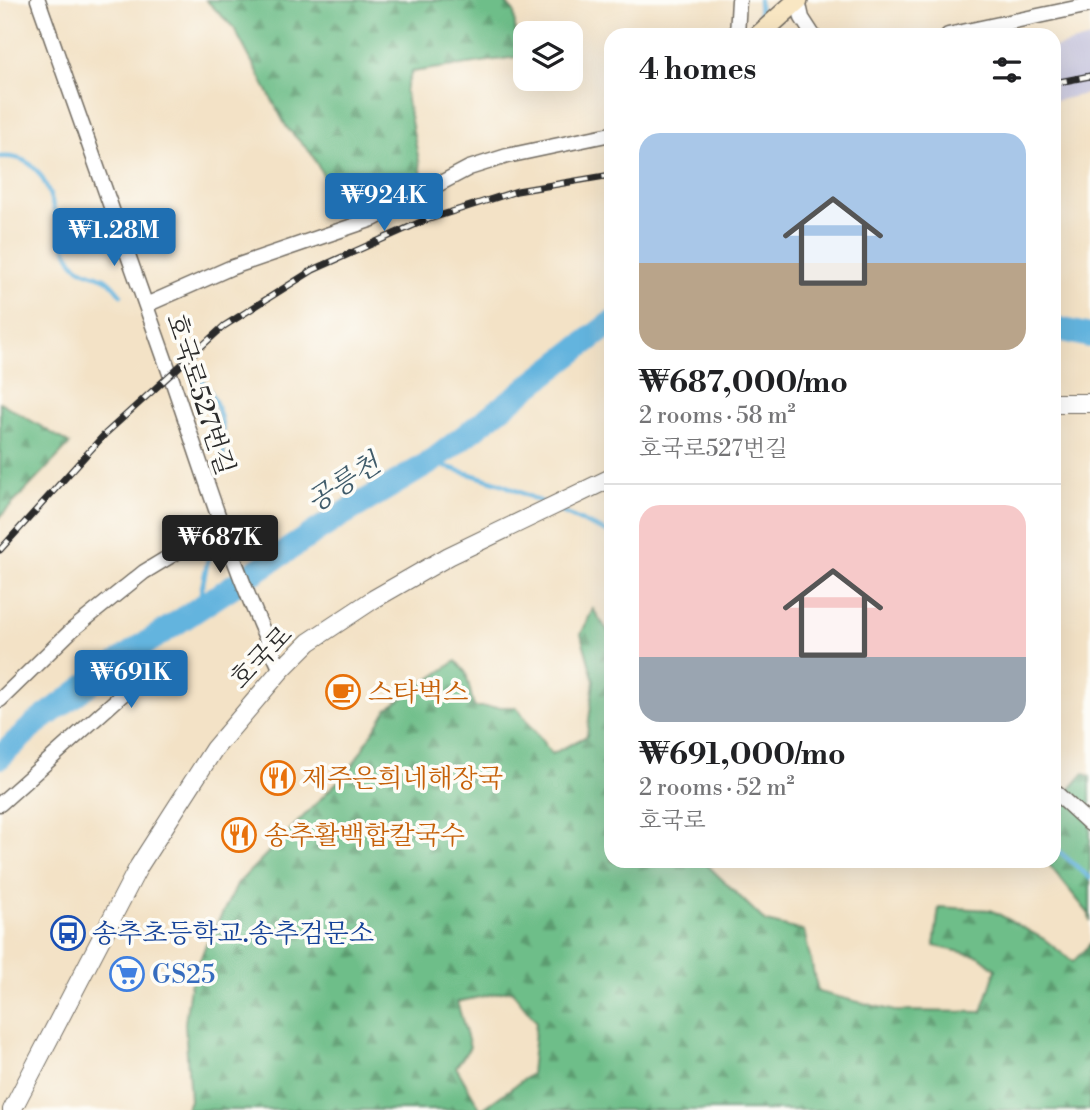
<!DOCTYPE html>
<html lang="en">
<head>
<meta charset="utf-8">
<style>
	:root { --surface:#fff; --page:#f2f2f2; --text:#202124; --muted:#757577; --line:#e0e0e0; --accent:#1f6fb2 }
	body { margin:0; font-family:"Libre Bodoni","Noto Serif KR",serif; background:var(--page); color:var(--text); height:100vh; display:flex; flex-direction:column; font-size:26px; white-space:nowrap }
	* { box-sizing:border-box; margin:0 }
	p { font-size:23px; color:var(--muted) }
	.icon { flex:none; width:38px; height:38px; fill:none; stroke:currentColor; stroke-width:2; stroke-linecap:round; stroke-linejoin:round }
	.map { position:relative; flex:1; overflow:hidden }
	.details { position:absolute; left:604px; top:28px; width:457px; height:840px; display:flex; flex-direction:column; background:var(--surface); border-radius:21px; box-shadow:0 7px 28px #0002 }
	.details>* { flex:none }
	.controls { position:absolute; left:513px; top:21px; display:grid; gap:14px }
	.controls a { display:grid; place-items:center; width:70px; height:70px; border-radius:14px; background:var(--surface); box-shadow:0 7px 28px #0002; font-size:35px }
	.price { position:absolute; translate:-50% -60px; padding:0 16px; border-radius:7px; background:var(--accent); color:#fff; font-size:23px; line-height:46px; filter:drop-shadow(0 2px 4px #0008) }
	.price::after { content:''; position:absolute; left:50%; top:42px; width:21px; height:16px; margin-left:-10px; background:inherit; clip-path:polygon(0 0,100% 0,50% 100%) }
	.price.on { background:#222; color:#fff }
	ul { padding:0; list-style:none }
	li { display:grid; align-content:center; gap:14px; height:371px; padding:0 35px }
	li+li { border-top:2px solid var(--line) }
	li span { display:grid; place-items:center; height:217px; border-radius:21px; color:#555 }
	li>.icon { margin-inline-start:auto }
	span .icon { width:126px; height:126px; fill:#fffc; stroke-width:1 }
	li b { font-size:30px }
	h2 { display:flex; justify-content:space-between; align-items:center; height:84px; padding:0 35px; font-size:30px }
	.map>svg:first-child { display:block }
	.railway { fill:#c3c1db }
	.forest { fill:url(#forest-firs); stroke:#4c745a; stroke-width:2; fill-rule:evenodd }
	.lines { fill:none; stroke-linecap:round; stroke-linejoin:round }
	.stream { stroke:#63b4de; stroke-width:4.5 }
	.river { stroke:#63b4de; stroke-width:24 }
	.minor-casing { stroke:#716b61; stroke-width:17 }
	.tertiary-casing { stroke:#716b61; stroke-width:20 }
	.secondary-casing { stroke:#716b61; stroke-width:22 }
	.minor { stroke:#fff; stroke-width:14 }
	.tertiary { stroke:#fff; stroke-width:18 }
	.secondary { stroke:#f9e7c3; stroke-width:19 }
	.rail-casing { stroke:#2b2b2b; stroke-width:7 }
	.rail { stroke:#fdfcf7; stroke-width:4.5; stroke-dasharray:13; stroke-linecap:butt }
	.labels { text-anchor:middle; stroke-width:7; stroke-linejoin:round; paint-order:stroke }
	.street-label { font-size:26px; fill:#2b2b2b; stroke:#fdfcf7 }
	.food-label { font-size:26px; fill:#c56008; stroke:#fdfcf7; text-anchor:start }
	.transit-label { font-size:26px; fill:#164399; stroke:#fdfcf7; text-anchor:start }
	.shop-label { font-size:26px; fill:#366cbe; stroke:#fdfcf7; text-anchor:start }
	.water-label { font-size:28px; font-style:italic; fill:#3f5b6a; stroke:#fdfcf7 }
</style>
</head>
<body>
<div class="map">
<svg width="1090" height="1110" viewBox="0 0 1090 1110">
	<defs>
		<pattern id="forest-firs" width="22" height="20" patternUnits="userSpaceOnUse" patternTransform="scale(1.75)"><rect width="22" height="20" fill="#6ebe89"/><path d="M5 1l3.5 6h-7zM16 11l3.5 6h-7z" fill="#5b9b70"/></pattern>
	</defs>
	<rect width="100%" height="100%" fill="#fdfcf7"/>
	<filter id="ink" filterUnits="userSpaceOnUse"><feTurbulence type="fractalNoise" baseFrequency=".0143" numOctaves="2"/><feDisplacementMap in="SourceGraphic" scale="14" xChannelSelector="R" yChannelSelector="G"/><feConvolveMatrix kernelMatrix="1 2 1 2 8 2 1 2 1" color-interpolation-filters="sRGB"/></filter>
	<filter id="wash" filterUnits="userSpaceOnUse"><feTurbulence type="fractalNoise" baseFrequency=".00686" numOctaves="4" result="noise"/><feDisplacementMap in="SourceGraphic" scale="28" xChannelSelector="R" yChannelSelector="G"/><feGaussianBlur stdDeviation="1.57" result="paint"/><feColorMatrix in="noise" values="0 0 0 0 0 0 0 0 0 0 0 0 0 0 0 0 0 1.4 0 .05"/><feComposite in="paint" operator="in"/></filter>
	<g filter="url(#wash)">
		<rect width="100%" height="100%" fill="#f3e2c6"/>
		<!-- railway -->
		<path class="railway" d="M1090 38V93L1054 101V48Z"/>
		<!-- forest -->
		<path class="forest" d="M206 0H503L514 12 517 57 412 72 405 91 423 181 350 211 332 192 311 153 287 128 234 28Z
			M0 402 70 444 0 517Z
			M593 609 611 636V861H703L766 922 804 931 818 992 895 1011 982 1012 996 969 979 956 934 946 939 907 991 910 1044 939 1073 962 1090 944V1110H186L190 1100 185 1023 190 986 205 947 238 883 351 768 387 709 456 661 466 673 474 707H516L552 754 587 736 594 681 581 634ZM511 990 536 1021 531 1074 481 1110 456 1067 470 1047 457 1002Z
			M1084 773 1090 777V921L1089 914 1046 861H1054V807Z"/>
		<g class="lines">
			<!-- stream -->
			<path class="stream" d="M759 0 760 27
				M0 157C59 152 49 228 73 262 81 273 95 273 106 279 112 283 116 289 121 295
				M200 378C224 405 227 438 221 473
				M431 462 502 484 546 504
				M557 510 611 534
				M197 611 210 550
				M1054 847 1090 878"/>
			<!-- river -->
			<path class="river" d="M1054 328 1090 336
				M0 757 35 724 131 653 335 519 431 462 611 323"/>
		</g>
	</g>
	<g filter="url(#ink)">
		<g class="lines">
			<!-- minor casing -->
			<g class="minor-casing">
				<path id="minor" d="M38 0C81 124 126 247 169 371 204 473 234 573 281 670
					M798 0 802 18 813 35
					M737 35 739 0
					M948 35 1090 5
					M146 305 230 268 373 219 469 168 507 156 611 134
					M0 700 72 630 144 572 220 526
					M1054 791 1090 824
					M0 804 123 694 177 660"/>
			</g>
			<!-- tertiary casing -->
			<g class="tertiary-casing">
				<path id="tertiary" d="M1054 403H1090
					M12 1110 139 866 214 749 281 670 309 642 374 599 449 556 611 478"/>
			</g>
			<!-- secondary casing -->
			<g class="secondary-casing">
				<path id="secondary" d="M759 35 798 0"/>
			</g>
			<!-- minor -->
			<use href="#minor" class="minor"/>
			<!-- tertiary -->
			<use href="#tertiary" class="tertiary"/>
			<!-- secondary -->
			<use href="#secondary" class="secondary"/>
			<!-- rail casing -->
			<g class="rail-casing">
				<path id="rail" d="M1054 83 1090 76
					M0 550 105 434 224 326 313 270 423 221 517 191 611 175"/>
			</g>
			<!-- rail -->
			<use href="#rail" class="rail"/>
		</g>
	</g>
	<!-- icons -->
	<defs>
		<g id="cafe-ring" transform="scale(1.75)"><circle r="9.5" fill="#fdfcf7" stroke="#e8710a" stroke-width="1.5"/><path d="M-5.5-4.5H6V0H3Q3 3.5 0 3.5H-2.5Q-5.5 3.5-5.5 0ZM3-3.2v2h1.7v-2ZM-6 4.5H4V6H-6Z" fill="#e8710a"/></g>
		<g id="restaurant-ring" transform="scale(1.75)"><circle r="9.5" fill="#fdfcf7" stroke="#e8710a" stroke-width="1.5"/><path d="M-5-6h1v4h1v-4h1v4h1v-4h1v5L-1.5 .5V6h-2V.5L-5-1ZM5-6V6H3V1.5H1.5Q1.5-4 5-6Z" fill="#e8710a"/></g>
		<g id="bus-ring" transform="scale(1.75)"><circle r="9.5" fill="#fdfcf7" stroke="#1a4fb4" stroke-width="1.5"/><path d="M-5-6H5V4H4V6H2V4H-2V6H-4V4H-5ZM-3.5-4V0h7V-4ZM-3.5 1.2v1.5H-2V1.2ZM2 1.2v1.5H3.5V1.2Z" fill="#1a4fb4"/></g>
		<g id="supermarket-ring" transform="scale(1.75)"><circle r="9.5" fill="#fdfcf7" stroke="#3f7fe0" stroke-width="1.5"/><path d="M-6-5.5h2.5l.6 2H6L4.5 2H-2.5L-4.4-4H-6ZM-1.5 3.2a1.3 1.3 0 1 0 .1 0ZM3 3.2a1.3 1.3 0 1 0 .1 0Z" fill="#3f7fe0"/></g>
	</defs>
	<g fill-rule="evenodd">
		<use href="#cafe-ring" x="343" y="692"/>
		<use href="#restaurant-ring" x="278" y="778"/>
		<use href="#restaurant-ring" x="239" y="835"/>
		<use href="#bus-ring" x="68" y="933"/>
		<use href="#supermarket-ring" x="127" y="974"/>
	</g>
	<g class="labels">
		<!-- street labels -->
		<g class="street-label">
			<text transform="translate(201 394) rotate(72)" y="9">호국로527번길</text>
			<text transform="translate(261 657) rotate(-46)" y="9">호국로</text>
		</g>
		<!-- food labels -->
		<g class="food-label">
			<text x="368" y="701">스타벅스</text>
			<text x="302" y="787">제주은희네해장국</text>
			<text x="264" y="844">송추활백합칼국수</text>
		</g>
		<!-- transit labels -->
		<g class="transit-label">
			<text x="92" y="942">송추초등학교.송추검문소</text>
		</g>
		<!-- shop labels -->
		<g class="shop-label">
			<text x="152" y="983">GS25</text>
		</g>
		<!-- water labels -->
		<g class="water-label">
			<text transform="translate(343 482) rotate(-33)" y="10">공릉천</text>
		</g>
	</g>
</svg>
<div class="controls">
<a><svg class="icon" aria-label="layers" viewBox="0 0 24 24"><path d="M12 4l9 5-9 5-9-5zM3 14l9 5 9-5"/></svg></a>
</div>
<b class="price" style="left:384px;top:233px">₩924K</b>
<b class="price" style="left:114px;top:268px">₩1.28M</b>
<b class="price on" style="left:220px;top:575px">₩687K</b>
<b class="price" style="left:131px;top:710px">₩691K</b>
<section class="details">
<h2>4 homes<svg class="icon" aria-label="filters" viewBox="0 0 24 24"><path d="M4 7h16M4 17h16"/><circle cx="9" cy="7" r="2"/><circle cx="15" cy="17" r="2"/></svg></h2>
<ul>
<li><span style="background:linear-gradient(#a9c7e8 60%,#b9a48a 0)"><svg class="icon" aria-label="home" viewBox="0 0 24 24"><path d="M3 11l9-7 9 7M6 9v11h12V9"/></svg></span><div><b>₩687,000/mo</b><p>2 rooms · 58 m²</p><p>호국로527번길</p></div></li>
<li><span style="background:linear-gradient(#f6c9c9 70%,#9aa5b1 0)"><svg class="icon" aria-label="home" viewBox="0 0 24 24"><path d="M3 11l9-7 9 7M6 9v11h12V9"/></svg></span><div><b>₩691,000/mo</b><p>2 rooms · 52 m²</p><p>호국로</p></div></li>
</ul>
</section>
</div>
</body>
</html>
